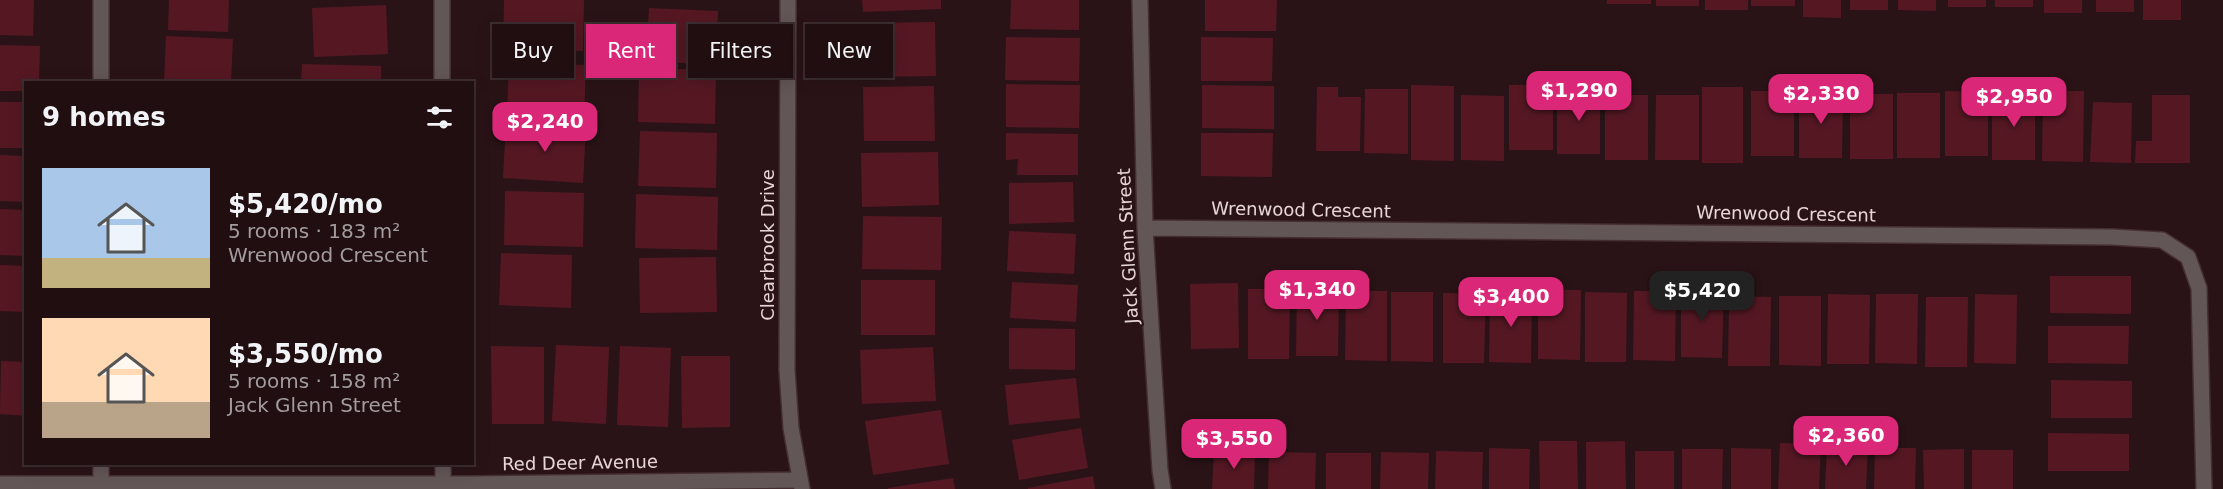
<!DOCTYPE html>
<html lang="en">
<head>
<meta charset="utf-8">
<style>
	:root { --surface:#200e10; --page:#281719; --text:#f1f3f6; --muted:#a29c9f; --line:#3d2e30; --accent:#db2777 }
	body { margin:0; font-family:"DejaVu Sans",sans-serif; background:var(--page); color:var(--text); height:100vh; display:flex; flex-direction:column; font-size:22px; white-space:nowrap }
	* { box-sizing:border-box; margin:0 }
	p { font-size:20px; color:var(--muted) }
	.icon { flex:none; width:33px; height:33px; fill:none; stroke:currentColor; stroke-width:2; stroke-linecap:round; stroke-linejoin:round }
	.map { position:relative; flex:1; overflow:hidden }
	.drawer { position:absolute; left:24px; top:81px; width:450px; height:384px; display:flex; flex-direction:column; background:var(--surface); border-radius:0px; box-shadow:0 3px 15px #0003,0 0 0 2px var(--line) }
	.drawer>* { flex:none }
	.banner { position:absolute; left:492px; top:24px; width:570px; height:54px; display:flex; gap:12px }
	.price { position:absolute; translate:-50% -51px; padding:0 14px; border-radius:12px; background:var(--accent); color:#fff; font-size:20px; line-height:39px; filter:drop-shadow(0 2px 3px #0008) }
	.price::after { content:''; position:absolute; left:50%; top:36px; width:18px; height:14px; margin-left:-9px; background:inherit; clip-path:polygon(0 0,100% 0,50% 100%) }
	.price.active { background:#222; color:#fff }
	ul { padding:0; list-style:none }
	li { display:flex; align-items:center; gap:18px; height:150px; padding:0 18px }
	li span { display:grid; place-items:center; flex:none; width:168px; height:120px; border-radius:0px; color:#555 }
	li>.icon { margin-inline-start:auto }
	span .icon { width:72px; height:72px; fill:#fffc; stroke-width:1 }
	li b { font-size:26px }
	h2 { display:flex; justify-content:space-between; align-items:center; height:72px; padding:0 18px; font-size:26px }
	.tag { padding:0 21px; border-radius:0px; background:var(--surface); box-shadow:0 3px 15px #0003,0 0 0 2px var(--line); font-size:21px; line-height:54px }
	.tag.active { background:var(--accent); color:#fff }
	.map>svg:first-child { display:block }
	.building { fill:#551823 }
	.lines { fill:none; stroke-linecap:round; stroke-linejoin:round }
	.minor-casing { stroke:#442e31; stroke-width:18 }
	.minor { stroke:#635657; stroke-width:15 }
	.labels { text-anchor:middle; stroke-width:4.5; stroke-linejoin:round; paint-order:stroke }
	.street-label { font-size:18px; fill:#e7d6d7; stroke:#2a1316 }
</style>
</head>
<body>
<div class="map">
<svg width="2223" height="489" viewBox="0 0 2223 489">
	<rect width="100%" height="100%" fill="#2a1316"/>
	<!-- building -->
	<path class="building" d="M0 0H34L33 36 0 35Z
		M169 0H229L228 32 168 30Z
		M504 0H584L583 51 503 48Z
		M862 0H941V9L863 12Z
		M1011 0H1079V30L1010 29Z
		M1205 0H1277L1276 31H1205Z
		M1607 0H1651V4H1607Z
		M1656 0H1699V6H1656Z
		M1705 0H1748V10H1705Z
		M1751 0H1795V6H1751Z
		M1803 0H1841V18L1803 17Z
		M1850 0H1888V10H1850Z
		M1898 0H1936V11L1898 10Z
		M1948 0H1986V7H1948Z
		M1995 0H2033V7H1995Z
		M2044 0H2082V13H2044Z
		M2096 0H2134V12H2096Z
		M2143 0H2181V20H2143Z
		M386 5 388 54 314 57 312 8Z
		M649 8 718 11 716 65 646 61Z
		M935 22 936 76 863 77 862 23Z
		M166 36 233 39 231 82H164Z
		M1006 37 1080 38 1079 81 1005 80Z
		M1201 37 1273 38 1272 81H1201Z
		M0 45 40 46 39 82H26V91H0Z
		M509 62 586 65 584 118 507 115Z
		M302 64 381 66V82H301Z
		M639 68 716 70 715 124 638 122Z
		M1006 84 1080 85 1079 128 1006 127Z
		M1202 85 1274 86V129L1202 128Z
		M1411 85 1454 86V161L1411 160Z
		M1509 85H1553V150H1509Z
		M934 86 935 141H864L863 87Z
		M1317 87H1338V97H1361L1360 151H1316Z
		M1702 87H1743V163H1702Z
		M1365 89H1408V154L1364 153Z
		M1557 89H1600V154H1557Z
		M1751 91H1794V156H1751Z
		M1945 91 1988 92V156H1945Z
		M2043 91H2084L2083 162 2042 161Z
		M1799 93H1843L1842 158H1799Z
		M1897 93H1940V158H1897Z
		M1850 94H1893V159H1850Z
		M1461 95 1504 96V161L1461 160Z
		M1605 95H1648V160H1605Z
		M1656 95H1699V160H1655Z
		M1992 95H2035V160H1992Z
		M2152 95H2190V163H2135L2136 141H2152Z
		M0 102H26V148H0Z
		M2093 102 2132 103 2131 163 2090 162Z
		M506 123 586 128 583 183 503 178Z
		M640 131 717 133 716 188 638 186Z
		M1006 133 1078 134V175H1017L1018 159 1006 160Z
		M1201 133H1273L1272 177 1201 176Z
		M938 152 939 205 862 207 861 153Z
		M0 155 26 156V202L0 201Z
		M1073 182 1074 222 1009 224V183Z
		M505 191 584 193 583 247 504 245Z
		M636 194 718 197 717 250 635 248Z
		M0 209 26 210V256L0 255Z
		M863 216 942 217 941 270 862 269Z
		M1009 231 1076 234 1074 274 1007 271Z
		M501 253 572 255 571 308 499 305Z
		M716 257 717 312 640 313 639 258Z
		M0 265 26 266V312L0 311Z
		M2050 276H2131V314L2050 313Z
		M861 280H935V335H861Z
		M1012 282 1078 285 1076 322 1010 318Z
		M1238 283 1239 348 1191 349 1190 284Z
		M1297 286 1339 287 1338 356H1296Z
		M1681 288H1724L1722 358 1681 357Z
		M1248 289H1290L1289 359H1248Z
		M1538 290H1581L1580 360 1538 359Z
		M1346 291H1387V361L1345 360Z
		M1634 291H1676L1675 361 1633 360Z
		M1391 292H1433V362L1391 361Z
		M1585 292 1627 293 1626 362H1585Z
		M1443 293 1486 294 1484 363H1443Z
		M1490 293H1532L1531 363 1489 362Z
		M1828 294 1870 295 1869 364H1827Z
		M1876 294H1918L1917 364 1875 363Z
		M1975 294 2017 295 2016 364 1974 363Z
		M1729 296 1771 297 1770 366H1728Z
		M1779 296H1821V366L1779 365Z
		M1926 297H1968L1967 367H1925Z
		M2048 326H2129L2128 364 2048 363Z
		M1009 328 1075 329V370L1009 369Z
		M556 345 609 347 606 424 552 421Z
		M491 346 544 347V424H492Z
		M620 346 671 348 668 427 617 425Z
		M933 347 936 401 862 404 860 350Z
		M681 356H730V427L682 428Z
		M1 361 26 362V416L0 414Z
		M1076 378 1080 418 1009 425 1005 385Z
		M2051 380 2132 381V418H2051Z
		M941 410 949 464 873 475 865 421Z
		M1081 428 1088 468 1019 480 1012 440Z
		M2048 433 2129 434V471H2048Z
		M1539 441H1577L1578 489H1540Z
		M1625 441 1626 489H1586V442Z
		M1780 443 1821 444 1819 489H1778Z
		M1827 444 1868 445 1866 489H1825Z
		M1489 448 1530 449 1529 489H1489Z
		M1731 448 1771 449V489H1731Z
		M1875 448H1916L1915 489H1874Z
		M1682 449H1723L1722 489H1682Z
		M1964 449V489H1924L1923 450Z
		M1972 450H2013V489H1972Z
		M1214 451 1255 452 1254 489H1212Z
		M1436 451 1483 452 1482 489H1435Z
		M1635 451H1674V489H1635Z
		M1269 452 1316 453 1315 489H1268Z
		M1381 452 1429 453 1428 489H1380Z
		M1326 453H1371V489H1326Z
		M1093 476 1095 489H1028V488Z
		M953 478 955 489H888V488Z"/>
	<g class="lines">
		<!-- minor casing -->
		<g class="minor-casing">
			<path id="minor" d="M101 0V82
				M442 0V82
				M788 0 787 370 791 428 802 489
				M1140 0 1145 228 1160 470 1163 489
				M1145 228 2112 237 2162 240 2188 257 2199 288 2204 489
				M443 464V484
				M0 484H473L800 480
				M101 484V464"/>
		</g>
		<!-- minor -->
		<use href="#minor" class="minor"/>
	</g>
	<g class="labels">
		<!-- street labels -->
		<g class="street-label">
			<text transform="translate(1301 210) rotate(1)" y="6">Wrenwood Crescent</text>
			<text transform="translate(1786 214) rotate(1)" y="6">Wrenwood Crescent</text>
			<text transform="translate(768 245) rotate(-90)" y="6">Clearbrook Drive</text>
			<text transform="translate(1128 246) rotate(-93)" y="6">Jack Glenn Street</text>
			<text transform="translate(580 463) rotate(-1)" y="6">Red Deer Avenue</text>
		</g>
	</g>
</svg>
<b class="price" style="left:1579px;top:122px">$1,290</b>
<b class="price" style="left:1821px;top:125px">$2,330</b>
<b class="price" style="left:2014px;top:128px">$2,950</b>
<b class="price" style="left:545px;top:153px">$2,240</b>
<b class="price" style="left:1317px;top:321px">$1,340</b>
<b class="price active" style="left:1702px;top:322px">$5,420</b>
<b class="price" style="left:1511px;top:328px">$3,400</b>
<b class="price" style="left:1846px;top:467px">$2,360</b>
<b class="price" style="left:1234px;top:470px">$3,550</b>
<div class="banner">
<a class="tag">Buy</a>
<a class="tag active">Rent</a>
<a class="tag">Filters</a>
<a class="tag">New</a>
</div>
<section class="drawer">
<h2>9 homes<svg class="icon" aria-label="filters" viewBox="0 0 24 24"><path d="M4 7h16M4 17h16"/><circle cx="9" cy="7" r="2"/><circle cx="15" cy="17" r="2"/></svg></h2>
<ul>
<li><span style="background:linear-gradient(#a9c7e8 75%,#c2b280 0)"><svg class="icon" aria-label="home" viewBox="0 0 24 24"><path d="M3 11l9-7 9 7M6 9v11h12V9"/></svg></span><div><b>$5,420/mo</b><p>5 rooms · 183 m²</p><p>Wrenwood Crescent</p></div></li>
<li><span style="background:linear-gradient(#ffd9b3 70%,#b9a48a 0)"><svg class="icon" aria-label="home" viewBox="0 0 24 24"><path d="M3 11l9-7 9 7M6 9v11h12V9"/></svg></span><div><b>$3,550/mo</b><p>5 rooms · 158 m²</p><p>Jack Glenn Street</p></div></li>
</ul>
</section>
</div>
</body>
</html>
